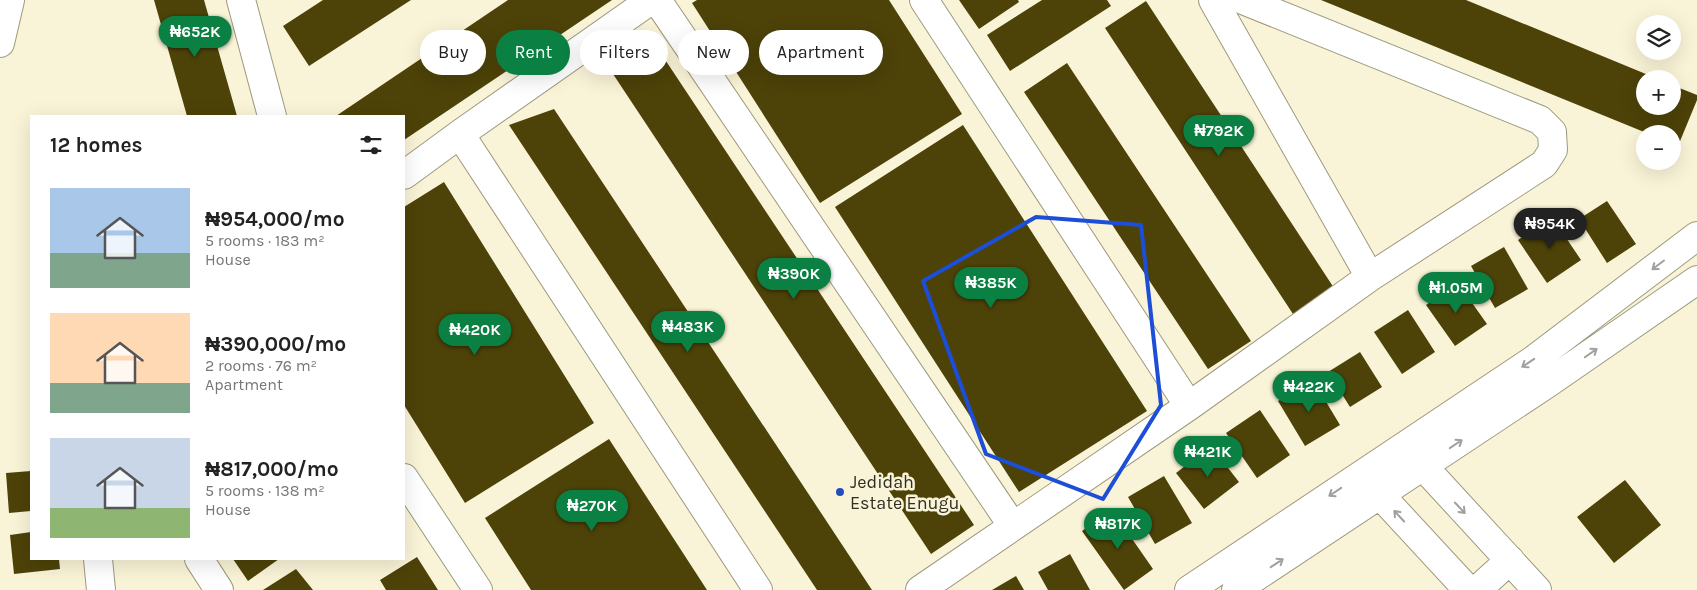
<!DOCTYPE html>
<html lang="en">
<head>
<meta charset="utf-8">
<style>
	:root { --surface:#fff; --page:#f6f6f6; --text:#222; --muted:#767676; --accent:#0b8043 }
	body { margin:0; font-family:Karla,sans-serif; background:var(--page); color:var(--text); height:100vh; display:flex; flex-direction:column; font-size:19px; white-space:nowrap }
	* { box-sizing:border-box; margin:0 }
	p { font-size:16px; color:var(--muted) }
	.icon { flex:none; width:28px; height:28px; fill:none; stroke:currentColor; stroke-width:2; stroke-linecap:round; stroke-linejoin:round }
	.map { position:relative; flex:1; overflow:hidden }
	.panel { position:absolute; left:30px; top:115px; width:375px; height:445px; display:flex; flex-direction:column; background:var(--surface); border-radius:0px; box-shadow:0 5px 20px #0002 }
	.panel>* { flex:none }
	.top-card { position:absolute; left:420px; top:30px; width:475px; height:45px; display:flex; gap:10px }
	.fabs { position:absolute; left:1636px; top:15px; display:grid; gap:10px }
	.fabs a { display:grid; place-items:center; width:45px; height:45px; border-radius:50%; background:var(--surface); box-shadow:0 5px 20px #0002; font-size:25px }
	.price { position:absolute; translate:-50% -42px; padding:0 11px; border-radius:18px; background:var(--accent); color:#fff; font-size:16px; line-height:32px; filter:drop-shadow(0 1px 2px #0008) }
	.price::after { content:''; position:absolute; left:50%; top:30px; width:15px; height:11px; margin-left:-8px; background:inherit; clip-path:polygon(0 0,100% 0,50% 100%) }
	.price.on { background:#222; color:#fff }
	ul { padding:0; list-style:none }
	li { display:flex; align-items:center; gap:15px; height:125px; padding:0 20px }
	li span { display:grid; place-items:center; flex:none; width:140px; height:100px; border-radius:0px; color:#555 }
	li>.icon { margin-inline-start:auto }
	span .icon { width:60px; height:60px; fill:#fffc; stroke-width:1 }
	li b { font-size:21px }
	h2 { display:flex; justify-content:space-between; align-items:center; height:60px; padding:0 20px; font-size:21px }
	.chip { padding:0 18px; border-radius:22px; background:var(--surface); box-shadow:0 5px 20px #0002; font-size:18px; line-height:45px }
	.chip.on { background:var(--accent); color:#fff }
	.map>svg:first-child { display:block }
	.building { fill:#4d4208 }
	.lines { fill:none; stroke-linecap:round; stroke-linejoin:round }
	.minor-casing { stroke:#9e997e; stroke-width:30 }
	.minor { stroke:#fff; stroke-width:28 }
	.oneway { stroke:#a2a09c }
	.marked { fill:none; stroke:#1d4ed8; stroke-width:4; stroke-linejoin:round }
	.poi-dot { fill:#234dbb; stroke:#f9f4d7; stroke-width:2 }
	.labels { text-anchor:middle; stroke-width:5; stroke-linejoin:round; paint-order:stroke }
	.poi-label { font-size:18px; fill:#302d23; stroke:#f9f4d7; text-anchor:start }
</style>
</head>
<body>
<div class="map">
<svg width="1697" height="590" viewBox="0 0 1697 590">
	<rect width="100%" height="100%" fill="#f9f4d7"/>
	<!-- building -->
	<path class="building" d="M154 0H204L237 116H187Z
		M323 0H411L309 66 283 26Z
		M508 0H612L404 140V116H336Z
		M697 0H889L962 114 820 203 692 3Z
		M959 0H1018L1019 2 979 29Z
		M1042 0H1107L1111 6 1010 71 987 35Z
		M1321 0H1466L1658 79H1645V106H1672V85L1697 95V100L1678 146 1672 144V134H1649Z
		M1146 1 1334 288 1293 314 1105 28Z
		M656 46 974 525 931 554 613 74Z
		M1067 63 1251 341 1208 369 1024 92Z
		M554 109 872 590H817L509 125Z
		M963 125 1147 411 1019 492 835 207Z
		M444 182 594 423 465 503 404 405V207Z
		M1607 201 1636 244 1607 263 1579 219Z
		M1552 217 1581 260 1547 283 1518 240Z
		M1504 247 1528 289 1495 308 1471 266Z
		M1458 283 1487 324 1455 346 1426 305Z
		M1408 310 1435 352 1402 374 1374 332Z
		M1360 352 1382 387 1350 407 1328 372Z
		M1313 380 1340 425 1305 446 1278 401Z
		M1260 410 1290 455 1257 478 1226 433Z
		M609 439 707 590H531L485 518Z
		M1211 446 1239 482 1204 509 1176 473Z
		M31 471V511L9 513 6 473Z
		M1164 476 1192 523 1155 544 1128 497Z
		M1625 480 1661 525 1614 563 1577 517Z
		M1112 510 1153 569 1124 590 1082 531Z
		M31 532V559H59L60 569 14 574 10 535Z
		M1070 554 1090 590H1048L1038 572Z
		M417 557 438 590H386L380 580Z
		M233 559H279L248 581Z
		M296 569 313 590H263Z
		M1016 576 1024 590H992Z"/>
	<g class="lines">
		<!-- minor casing -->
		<g class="minor-casing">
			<path id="minor" d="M241 0 272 116
				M657 0 1012 525
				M924 0 1189 406
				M1213 0 1370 277
				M0 43 10 0
				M460 134 651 0
				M404 175 460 134 758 590
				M1410 452 1537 590
				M404 478 478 590
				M1369 483 1468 590
				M98 559 101 590
				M199 559 219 590
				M920 590 1189 406 1370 277 1544 164 1553 150 1552 132 1540 120 1243 0
				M1189 590 1532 361 1697 236
				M1236 590 1548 383 1697 280
				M1477 590 1510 560"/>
		</g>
		<!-- minor -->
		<use href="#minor" class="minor"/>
	</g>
	<!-- one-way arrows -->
	<defs><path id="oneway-shaft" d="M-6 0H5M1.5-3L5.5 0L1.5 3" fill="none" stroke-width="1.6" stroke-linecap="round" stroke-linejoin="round" transform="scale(1.25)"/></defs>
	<g class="oneway">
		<use href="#oneway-shaft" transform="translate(1658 265) rotate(143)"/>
		<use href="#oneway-shaft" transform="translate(1591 353) rotate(-35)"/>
		<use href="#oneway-shaft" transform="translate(1528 363) rotate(146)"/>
		<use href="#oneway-shaft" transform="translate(1456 444) rotate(-34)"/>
		<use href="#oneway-shaft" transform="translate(1335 492) rotate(146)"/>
		<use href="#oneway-shaft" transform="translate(1460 508) rotate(47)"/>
		<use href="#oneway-shaft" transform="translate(1399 516) rotate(-133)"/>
		<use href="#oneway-shaft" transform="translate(1277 563) rotate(-33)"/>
	</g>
	<!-- marked area -->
	<path class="marked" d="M1036 217 1141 225 1161 405 1103 499 986 454 923 281Z"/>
	<!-- markers -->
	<circle class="poi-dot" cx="840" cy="492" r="5"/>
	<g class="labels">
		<!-- poi labels -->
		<g class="poi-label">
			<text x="850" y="488">Jedidah<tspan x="850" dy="21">Estate Enugu</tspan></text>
		</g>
	</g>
</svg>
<div class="fabs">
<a><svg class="icon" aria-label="layers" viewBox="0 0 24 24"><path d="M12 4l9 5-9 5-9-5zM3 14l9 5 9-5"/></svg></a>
<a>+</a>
<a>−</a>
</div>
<b class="price" style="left:195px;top:58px">₦652K</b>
<b class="price" style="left:1219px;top:157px">₦792K</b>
<b class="price on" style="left:1550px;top:250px">₦954K</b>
<b class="price" style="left:794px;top:300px">₦390K</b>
<b class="price" style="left:991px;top:309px">₦385K</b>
<b class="price" style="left:1456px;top:314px">₦1.05M</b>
<b class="price" style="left:688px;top:353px">₦483K</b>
<b class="price" style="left:475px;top:356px">₦420K</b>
<b class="price" style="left:1309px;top:413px">₦422K</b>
<b class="price" style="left:1208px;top:478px">₦421K</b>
<b class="price" style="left:592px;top:532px">₦270K</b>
<b class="price" style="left:1118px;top:550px">₦817K</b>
<div class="top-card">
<a class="chip">Buy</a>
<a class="chip on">Rent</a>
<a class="chip">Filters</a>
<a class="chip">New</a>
<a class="chip">Apartment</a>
</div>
<section class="panel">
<h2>12 homes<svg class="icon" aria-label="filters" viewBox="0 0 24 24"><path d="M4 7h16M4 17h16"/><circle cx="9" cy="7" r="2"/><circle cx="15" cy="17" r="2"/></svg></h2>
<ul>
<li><span style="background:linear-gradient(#a9c7e8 65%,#7fa58c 0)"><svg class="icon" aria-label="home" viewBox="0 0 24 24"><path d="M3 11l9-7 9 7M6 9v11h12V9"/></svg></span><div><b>₦954,000/mo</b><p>5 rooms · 183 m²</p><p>House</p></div></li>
<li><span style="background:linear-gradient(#ffd9b3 70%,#7fa58c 0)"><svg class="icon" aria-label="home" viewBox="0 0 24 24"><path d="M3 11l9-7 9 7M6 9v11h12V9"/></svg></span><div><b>₦390,000/mo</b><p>2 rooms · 76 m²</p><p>Apartment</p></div></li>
<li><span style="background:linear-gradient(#c9d6e8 70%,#8fb573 0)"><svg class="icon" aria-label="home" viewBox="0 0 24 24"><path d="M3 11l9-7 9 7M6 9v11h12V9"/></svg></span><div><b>₦817,000/mo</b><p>5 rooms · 138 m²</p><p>House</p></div></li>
</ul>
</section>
</div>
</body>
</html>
